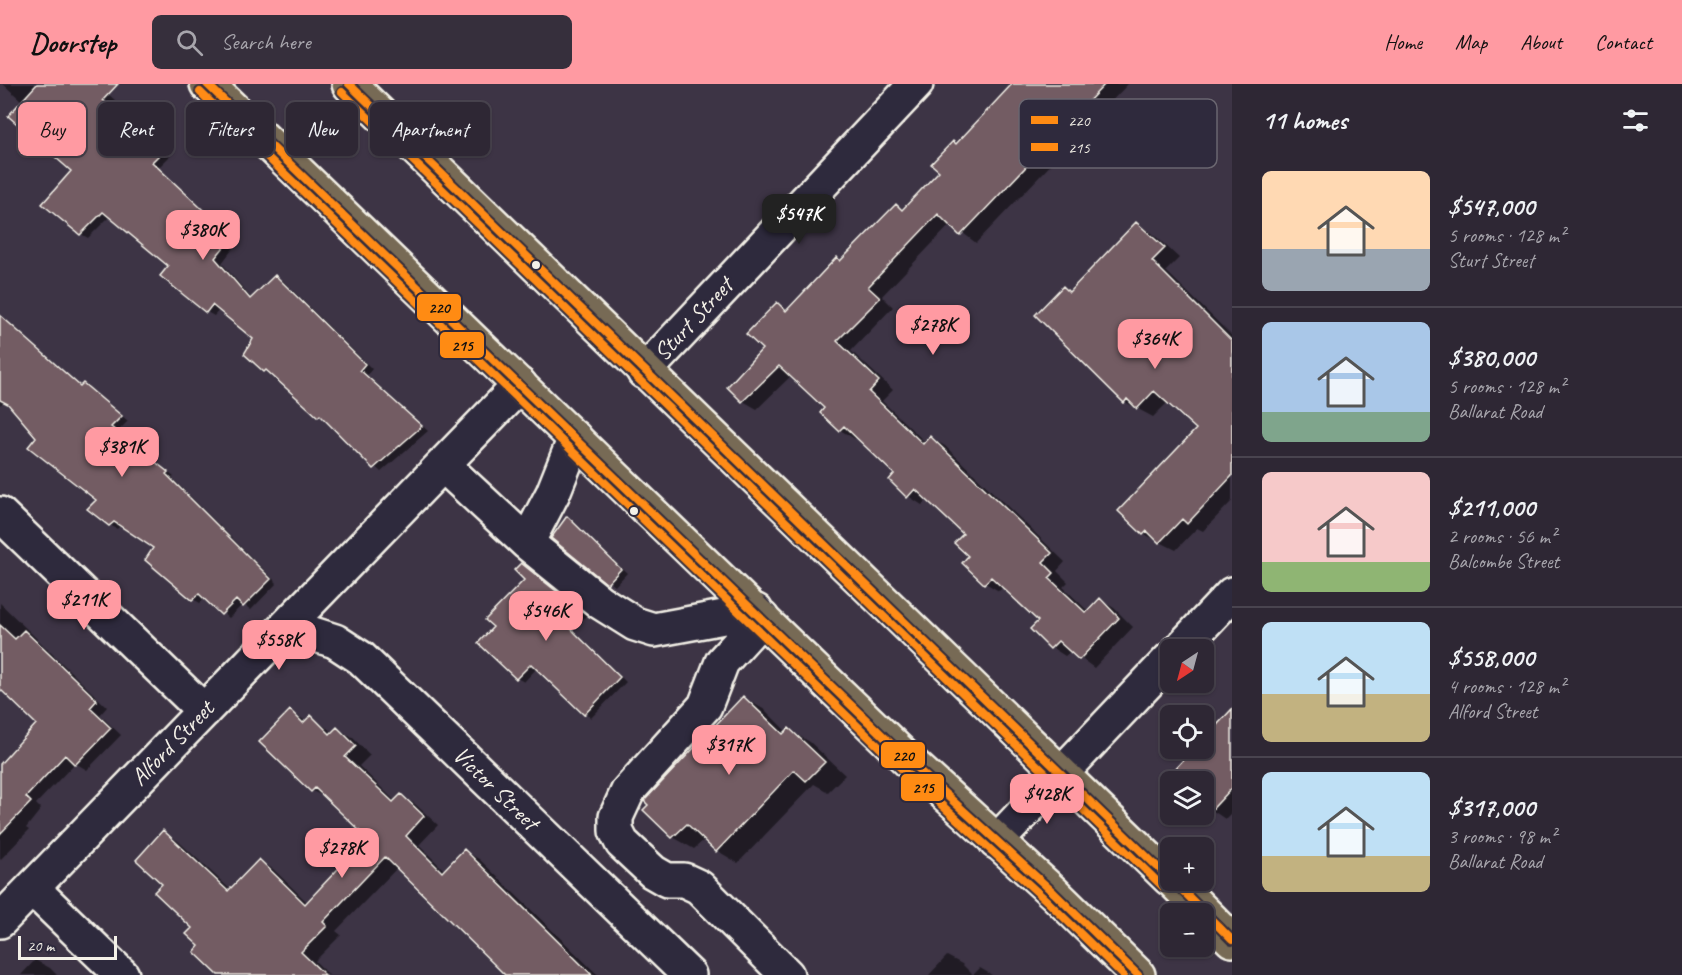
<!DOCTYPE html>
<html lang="en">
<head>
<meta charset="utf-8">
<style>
	:root { --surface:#2e2734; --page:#362f3c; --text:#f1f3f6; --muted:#a7a5ac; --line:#49444f; --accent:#ff9aa2 }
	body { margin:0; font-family:Caveat,sans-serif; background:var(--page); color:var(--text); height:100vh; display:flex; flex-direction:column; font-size:22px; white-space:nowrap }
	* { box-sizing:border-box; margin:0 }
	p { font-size:20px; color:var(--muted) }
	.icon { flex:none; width:33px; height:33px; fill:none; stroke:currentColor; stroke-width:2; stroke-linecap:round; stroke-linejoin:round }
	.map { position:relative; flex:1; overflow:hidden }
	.side { display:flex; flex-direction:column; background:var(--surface); width:450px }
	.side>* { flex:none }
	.hud { position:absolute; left:18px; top:18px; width:570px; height:54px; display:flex; gap:12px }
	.needle { width:39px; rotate:216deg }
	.buttons { position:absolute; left:1160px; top:555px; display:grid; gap:12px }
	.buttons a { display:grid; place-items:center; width:54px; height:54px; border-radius:9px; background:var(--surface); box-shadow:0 2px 4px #0004,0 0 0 2px var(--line); font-size:30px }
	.scale { position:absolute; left:18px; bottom:15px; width:99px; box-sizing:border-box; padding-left:6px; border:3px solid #f4f1e8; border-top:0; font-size:16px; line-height:21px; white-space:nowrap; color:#f4f1e8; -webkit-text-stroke:4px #2f2a3d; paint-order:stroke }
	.price { position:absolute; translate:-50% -51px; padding:0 14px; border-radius:12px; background:var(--accent); color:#111; font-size:20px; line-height:39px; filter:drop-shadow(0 2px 3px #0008) }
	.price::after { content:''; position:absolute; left:50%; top:36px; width:18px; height:14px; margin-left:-9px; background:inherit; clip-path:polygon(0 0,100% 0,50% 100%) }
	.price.selected { background:#222; color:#fff }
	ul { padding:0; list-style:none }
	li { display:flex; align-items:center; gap:18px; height:150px; padding:0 30px }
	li+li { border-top:2px solid var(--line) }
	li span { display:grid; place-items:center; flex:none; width:168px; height:120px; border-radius:9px; color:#555 }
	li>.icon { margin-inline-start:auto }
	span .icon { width:72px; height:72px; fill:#fffc; stroke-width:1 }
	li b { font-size:26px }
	h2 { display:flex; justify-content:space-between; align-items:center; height:72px; padding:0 30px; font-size:26px }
	.tag { padding:0 21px; border-radius:9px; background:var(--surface); box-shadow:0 2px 4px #0004,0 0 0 2px var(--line); font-size:21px; line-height:54px }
	.tag.selected { background:var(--accent); color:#111 }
	header { display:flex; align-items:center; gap:36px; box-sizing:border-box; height:84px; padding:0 30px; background:var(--accent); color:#111 }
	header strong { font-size:28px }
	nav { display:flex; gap:33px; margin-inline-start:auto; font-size:21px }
	.search { width:420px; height:54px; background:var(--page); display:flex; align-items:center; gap:15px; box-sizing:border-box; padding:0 21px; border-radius:9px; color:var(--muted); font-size:22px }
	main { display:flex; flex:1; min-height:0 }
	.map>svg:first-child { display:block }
	.shadow { fill:#0007 }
	.building { fill:#735b63; stroke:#f4f1e8; stroke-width:1.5 }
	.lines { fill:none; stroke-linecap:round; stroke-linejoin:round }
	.minor-casing { stroke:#f4f1e8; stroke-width:38 }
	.highway-casing { stroke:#f4f1e8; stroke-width:38 }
	.minor { stroke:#2f2a3d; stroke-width:33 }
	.highway { stroke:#776a54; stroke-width:33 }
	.bus-1-casing { stroke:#2f2a3d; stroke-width:12 }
	.bus-2-casing { stroke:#2f2a3d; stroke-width:12 }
	.bus-1 { stroke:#ff8b13; stroke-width:8 }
	.bus-2 { stroke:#ff8b13; stroke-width:8 }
	.bus-dot { fill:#f4f1e8; stroke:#2f2a3d; stroke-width:2 }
	.labels { text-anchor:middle; stroke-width:4.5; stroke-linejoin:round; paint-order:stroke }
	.street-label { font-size:24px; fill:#f4f1e8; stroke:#2f2a3d }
	.key { fill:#2f2a3d; stroke:#6a6670; stroke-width:1.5 }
	.key-label { font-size:16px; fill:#f4f1e8 }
	.line-badge { stroke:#2f2a3d; stroke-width:2 }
	.pale-badge-label { font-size:16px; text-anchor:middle; font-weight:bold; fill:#111 }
</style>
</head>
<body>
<header>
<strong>Doorstep</strong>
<div class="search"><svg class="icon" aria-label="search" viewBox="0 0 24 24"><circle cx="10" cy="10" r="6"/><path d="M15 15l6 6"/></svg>Search here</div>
<nav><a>Home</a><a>Map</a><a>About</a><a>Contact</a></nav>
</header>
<main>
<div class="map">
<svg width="1232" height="891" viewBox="0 0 1232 891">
	<rect width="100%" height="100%" fill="#3d3445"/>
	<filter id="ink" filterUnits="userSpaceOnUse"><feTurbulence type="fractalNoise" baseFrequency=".0167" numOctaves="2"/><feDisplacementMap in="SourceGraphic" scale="12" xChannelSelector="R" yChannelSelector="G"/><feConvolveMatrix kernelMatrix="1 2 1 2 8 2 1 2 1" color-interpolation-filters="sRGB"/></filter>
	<g filter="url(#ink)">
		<!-- shadow -->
		<path class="shadow" d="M3 0H96L115 16 109 21 171 71 158 84 238 158 222 179 252 215 275 193 283 197 372 285 367 291 428 347 381 388 326 337 246 269 255 255 220 225 214 232 207 228 170 182 110 132 88 154 81 150 73 87 23 18Z
			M1019 0H1128L976 159 951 140 882 212 893 223 851 267 893 306 882 317 926 359 931 354 945 362 1065 478 1057 487 1068 498 1063 503 1089 528 1100 516 1114 524 1133 543 1094 584 1071 567 1065 572 1051 563 1040 537 1003 503 999 507 985 499 970 472 965 450 928 415 922 421 908 412 896 390 857 352 855 355 840 346 822 329 826 324 792 291 757 325 743 317 764 265 777 220 789 227 837 175 842 178 896 122 904 126 941 87 957 61Z
			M1137 140 1152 149 1179 174 1166 187 1232 252V417L1203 447 1197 444 1176 466 1144 450 1198 345 1168 318 1153 333 1125 318 1064 204 1071 208Z
			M0 237 18 246 81 303 84 301 91 305 128 337 117 348 174 393 172 394 277 499 251 526 243 520 229 534 205 514 200 519 193 515 156 464 121 441 117 445 110 441 98 416V364L6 316 0 321Z
			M567 434 627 489 615 502 553 454Z
			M522 481 587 531 573 546 626 598 591 634 537 584 524 598 517 594 495 543 526 496Z
			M0 519 107 623 100 631 121 651 87 686 75 679 36 720 41 725 26 744 29 746 0 776V682L39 640 0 603Z
			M744 614 765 626 787 648 789 646 810 658 845 691 828 708 814 700 738 779 716 766 705 755 694 765 673 753 645 726Z
			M290 628 306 637 311 633 334 649 338 645 352 653 370 671 359 682 395 717 401 712 415 720 438 741 419 761 445 787 464 767 479 775 598 891H507L398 783 336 847 341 851 315 877 329 891H220L202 862 194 844 164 800 163 748 178 757 231 806 259 777 273 785 308 819 370 754 328 714 312 707Z
			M1232 644V728L1225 735 1203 720V658Z
			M947 872 962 880 973 891H929Z
			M35 876 50 884 57 891H21Z
			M980 884 992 891H973Z"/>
		<!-- building -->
		<path class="building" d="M37 0H118L103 16 164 66 152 78 232 153 215 174 250 215 275 191 365 280 360 286 422 342 373 385 320 331 318 333 266 286 264 288 244 270 253 255 212 221 206 229 160 192 168 182 103 128 80 151 42 120 71 87 8 32Z
			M1012 0H1105L960 152 938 130 868 203 880 214 837 257 879 297 869 308 923 360 930 352 1052 469 1043 478 1054 489 1049 494 1086 529 1100 514 1119 534 1079 576 1058 557 1050 565 1030 545 1038 537 991 493 984 500 962 479 968 472 954 459 963 450 915 405 907 414 889 396 894 390 844 342 839 347 820 329 824 324 779 282 742 318 727 303 762 265 746 250 777 218 786 227 837 173 840 177 896 120 902 126 939 87 931 80 953 57 956 60Z
			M1136 138 1165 164 1152 177 1232 257V392L1187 440 1182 435 1159 459 1147 447 1143 451 1118 427 1196 345 1154 307 1137 325 1127 315 1124 319 1035 231 1063 202 1069 208Z
			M0 231 80 302 83 299 122 332 111 343 168 388 166 390 271 495 243 523 236 516 221 531 199 510 192 516 145 476 153 464 114 438 109 442 87 425 96 416 28 363 36 353 8 320 0 316Z
			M567 432 621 485 607 500 551 454Z
			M521 479 581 527 567 541 620 593 584 631 531 580 516 595 478 559 493 543 485 536 524 496 514 486Z
			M0 541 15 555 24 546 97 616 90 624 111 644 75 681 65 671 26 713 31 718 0 750V680L36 640 0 605Z
			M743 612 783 650 789 644 825 678 806 697 794 686 716 768 687 740 672 754 643 726 648 721 644 717Z
			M1232 625V704L1203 735V698H1163L1194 664H1203V656Z
			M290 626 303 639 311 631 330 650 337 643 356 662 345 673 393 718 401 710 424 732 406 752 442 788 464 765 592 891H505L385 773 323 838 327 842 301 868 325 891H218L194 868 199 862 186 850 192 844 154 808 162 800 136 776 163 746 228 807 259 775 305 820 367 754 315 704 311 708 259 658Z"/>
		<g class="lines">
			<!-- minor casing -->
			<g class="minor-casing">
				<path id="minor" d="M644 288 916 0
					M443 381 527 459 600 518 635 540 654 546 756 527
					M0 430 204 627
					M527 459 553 409 575 354
					M762 534 722 578 705 622 628 707 616 733V747L622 759 653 788 667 796H684L699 803 787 891
					M288 542 335 557 361 574 689 891
					M1179 566 1232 510
					M996 758 1170 575
					M32 804 122 891
					M0 837 520 301"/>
			</g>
			<!-- highway casing -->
			<g class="highway-casing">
				<path id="highway" d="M207 0 909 677 1054 809 1138 891
					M349 0 1170 795
					M1172 796 1232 856"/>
			</g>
			<!-- minor -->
			<use href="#minor" class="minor"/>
			<!-- highway -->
			<use href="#highway" class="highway"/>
			<!-- bus-1 casing -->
			<g class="bus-1-casing">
				<path id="bus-1" d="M207 0 909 677 1054 809 1138 891
					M349 0 1170 795
					M1172 796 1232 856"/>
			</g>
			<!-- bus-2 casing -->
			<g class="bus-2-casing">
				<path id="bus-2" d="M200 8 902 685 1047 817 1123 891
					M342 8 1163 803"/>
			</g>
			<!-- bus-1 -->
			<use href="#bus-1" class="bus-1"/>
			<!-- bus-2 -->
			<use href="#bus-2" class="bus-2"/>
		</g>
	</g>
	<!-- markers -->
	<g class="bus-dot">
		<circle cx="536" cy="181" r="5"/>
		<circle cx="634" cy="427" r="5"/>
	</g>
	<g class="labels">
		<!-- street labels -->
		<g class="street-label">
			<text transform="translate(693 235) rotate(-47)" y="8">Sturt Street</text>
			<text transform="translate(172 659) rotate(-46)" y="8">Alford Street</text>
			<text transform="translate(496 704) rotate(44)" y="8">Victor Street</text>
		</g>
	</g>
	<!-- legend -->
	<rect x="1019" y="15" width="198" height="69" rx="9" class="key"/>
	<rect x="1031" y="32" width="27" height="8" fill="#ff8b13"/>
	<rect x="1031" y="59" width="27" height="8" fill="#ff8b13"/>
	<g class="key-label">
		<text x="1068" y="42">220</text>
		<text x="1068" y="69">215</text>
	</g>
	<g class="line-badge">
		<rect x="416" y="209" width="46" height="29" rx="6" fill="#ff8b13"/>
		<rect x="439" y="247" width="46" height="28" rx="6" fill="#ff8b13"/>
		<rect x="880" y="657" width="46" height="28" rx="6" fill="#ff8b13"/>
		<rect x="900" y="689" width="45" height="29" rx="6" fill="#ff8b13"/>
	</g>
	<g class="pale-badge-label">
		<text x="439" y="229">220</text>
		<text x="462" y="267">215</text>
		<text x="903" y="677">220</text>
		<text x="923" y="709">215</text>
	</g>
</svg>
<div class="buttons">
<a><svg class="needle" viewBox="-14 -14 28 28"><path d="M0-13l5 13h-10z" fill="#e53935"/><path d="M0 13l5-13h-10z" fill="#a7a5ac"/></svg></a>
<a><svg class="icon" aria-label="locate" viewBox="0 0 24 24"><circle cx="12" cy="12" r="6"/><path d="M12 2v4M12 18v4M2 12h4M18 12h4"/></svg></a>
<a><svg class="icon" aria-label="layers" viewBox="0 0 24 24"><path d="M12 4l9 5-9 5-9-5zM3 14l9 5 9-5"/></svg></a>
<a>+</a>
<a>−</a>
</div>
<div class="scale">20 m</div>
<b class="price selected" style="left:799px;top:161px">$547K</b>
<b class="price" style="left:203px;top:177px">$380K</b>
<b class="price" style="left:933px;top:272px">$278K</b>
<b class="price" style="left:1155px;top:286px">$364K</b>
<b class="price" style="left:122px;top:394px">$381K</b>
<b class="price" style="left:84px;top:547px">$211K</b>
<b class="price" style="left:546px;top:558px">$546K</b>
<b class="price" style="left:279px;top:587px">$558K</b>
<b class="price" style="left:729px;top:692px">$317K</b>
<b class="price" style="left:1047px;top:741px">$428K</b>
<b class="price" style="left:342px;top:795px">$278K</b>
<div class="hud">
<a class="tag selected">Buy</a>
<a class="tag">Rent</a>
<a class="tag">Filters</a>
<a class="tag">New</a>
<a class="tag">Apartment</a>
</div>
</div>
<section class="side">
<h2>11 homes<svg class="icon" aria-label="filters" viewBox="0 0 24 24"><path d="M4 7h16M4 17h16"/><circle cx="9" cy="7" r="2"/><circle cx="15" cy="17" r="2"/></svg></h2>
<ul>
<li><span style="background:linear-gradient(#ffd9b3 65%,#9aa5b1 0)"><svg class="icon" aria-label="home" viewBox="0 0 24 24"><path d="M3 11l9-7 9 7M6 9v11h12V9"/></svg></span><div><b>$547,000</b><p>5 rooms · 128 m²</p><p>Sturt Street</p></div></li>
<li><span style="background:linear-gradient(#a9c7e8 75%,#7fa58c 0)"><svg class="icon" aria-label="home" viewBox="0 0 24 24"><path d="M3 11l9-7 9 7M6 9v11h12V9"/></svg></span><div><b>$380,000</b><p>5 rooms · 128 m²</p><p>Ballarat Road</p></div></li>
<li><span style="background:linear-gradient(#f6c9c9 75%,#8fb573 0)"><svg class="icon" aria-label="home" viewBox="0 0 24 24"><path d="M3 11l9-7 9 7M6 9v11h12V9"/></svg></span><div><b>$211,000</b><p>2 rooms · 56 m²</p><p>Balcombe Street</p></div></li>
<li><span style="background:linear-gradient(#bfe0f5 60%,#c2b280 0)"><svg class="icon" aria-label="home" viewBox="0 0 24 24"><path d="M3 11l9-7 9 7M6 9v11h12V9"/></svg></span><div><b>$558,000</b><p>4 rooms · 128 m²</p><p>Alford Street</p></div></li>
<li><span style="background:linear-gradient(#bfe0f5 70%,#c2b280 0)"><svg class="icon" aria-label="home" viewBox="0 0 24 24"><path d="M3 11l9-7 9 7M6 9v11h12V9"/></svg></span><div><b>$317,000</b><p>3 rooms · 98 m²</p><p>Ballarat Road</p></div></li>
</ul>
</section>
</main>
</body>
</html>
